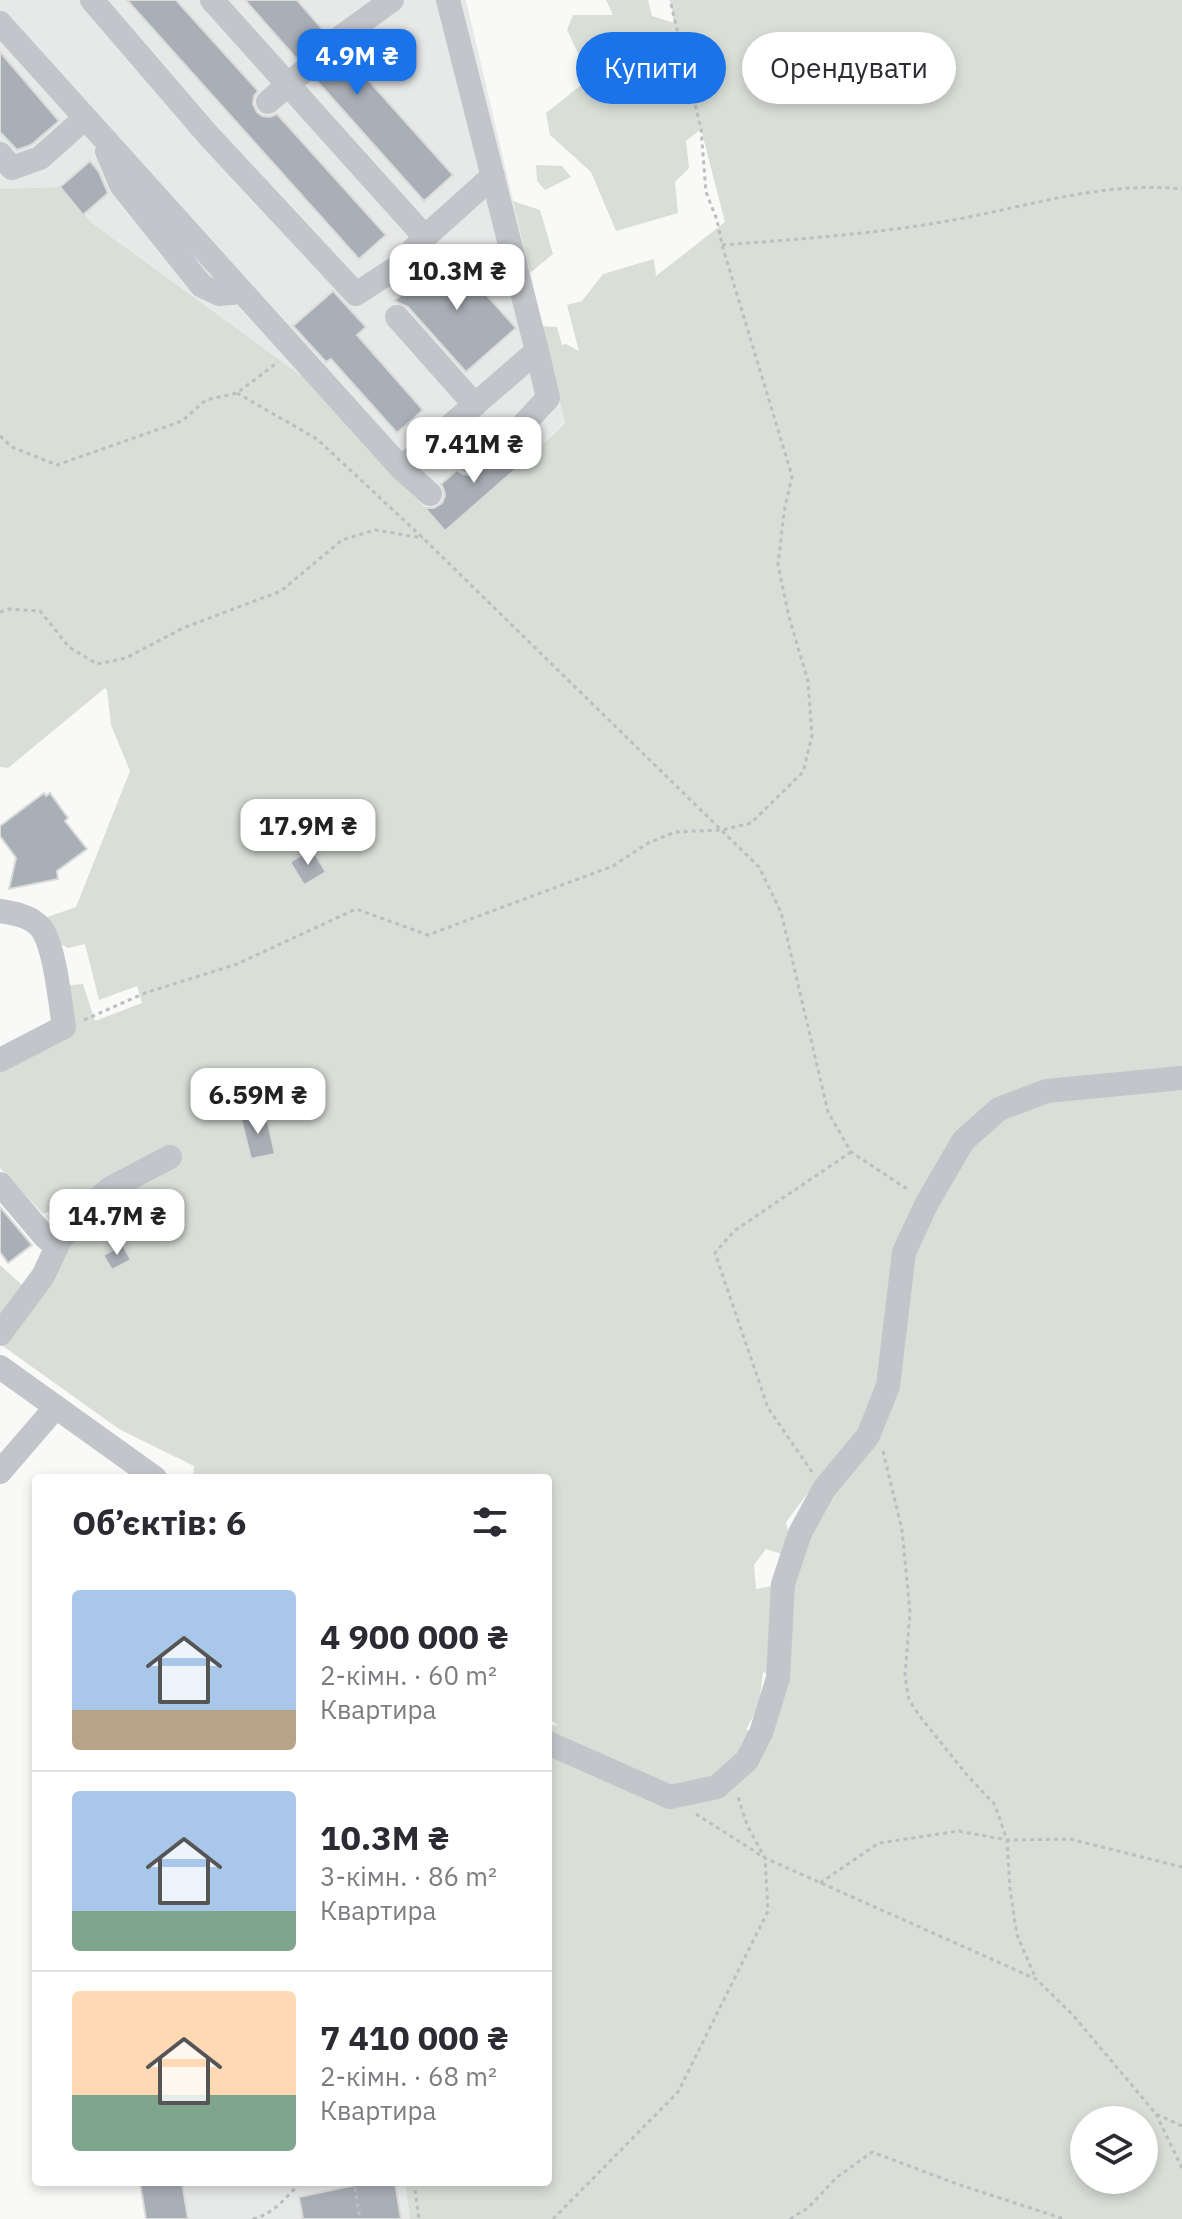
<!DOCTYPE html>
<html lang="uk">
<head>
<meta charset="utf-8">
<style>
	:root { --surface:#fff; --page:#f2f2f3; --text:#2b2b33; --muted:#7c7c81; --line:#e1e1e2; --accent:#1a73e8 }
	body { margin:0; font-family:"IBM Plex Sans",sans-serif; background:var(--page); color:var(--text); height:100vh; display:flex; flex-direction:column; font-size:30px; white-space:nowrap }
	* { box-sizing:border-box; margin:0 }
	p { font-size:26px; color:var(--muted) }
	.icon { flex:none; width:44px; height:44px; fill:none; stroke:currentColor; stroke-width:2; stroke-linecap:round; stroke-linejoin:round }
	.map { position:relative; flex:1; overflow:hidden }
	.panel { position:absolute; left:32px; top:1474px; width:520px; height:712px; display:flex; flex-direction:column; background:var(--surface); border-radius:8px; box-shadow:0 4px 12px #0003 }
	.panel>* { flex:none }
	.top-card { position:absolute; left:576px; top:32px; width:486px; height:72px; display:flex; gap:16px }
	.controls { position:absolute; left:1070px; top:2106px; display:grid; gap:16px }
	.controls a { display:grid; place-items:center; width:88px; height:88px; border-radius:50%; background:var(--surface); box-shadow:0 4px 12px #0003; font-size:40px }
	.price { position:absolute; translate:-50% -68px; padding:0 18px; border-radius:16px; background:#fff; color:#222; font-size:26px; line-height:52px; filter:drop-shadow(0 2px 4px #0008) }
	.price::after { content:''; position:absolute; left:50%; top:48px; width:24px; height:18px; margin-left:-12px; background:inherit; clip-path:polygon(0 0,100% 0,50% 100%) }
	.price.active { background:var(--accent); color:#fff }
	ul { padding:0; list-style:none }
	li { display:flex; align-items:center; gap:24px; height:200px; padding:0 40px }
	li+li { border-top:2px solid var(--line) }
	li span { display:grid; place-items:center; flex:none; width:224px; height:160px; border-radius:8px; color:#555 }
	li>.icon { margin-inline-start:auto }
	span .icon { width:96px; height:96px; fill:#fffc; stroke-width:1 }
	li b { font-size:34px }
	h2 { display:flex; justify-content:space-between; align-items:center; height:96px; padding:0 40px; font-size:34px }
	.chip { padding:0 28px; border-radius:36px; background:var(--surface); box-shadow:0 4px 12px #0003; font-size:28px; line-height:72px }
	.chip.active { background:var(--accent); color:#fff }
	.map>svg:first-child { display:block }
	.built { fill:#e7e8e8 }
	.green { fill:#d9ded7; fill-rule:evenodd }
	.building { fill:#a9afb6; stroke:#dbdbda; stroke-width:2 }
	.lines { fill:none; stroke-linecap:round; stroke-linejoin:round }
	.path { stroke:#bcbec1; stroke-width:3; stroke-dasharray:4 4; stroke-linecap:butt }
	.minor { stroke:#c2c5c9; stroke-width:24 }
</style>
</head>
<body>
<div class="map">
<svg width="1182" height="2219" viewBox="0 0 1182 2219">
	<rect width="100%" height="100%" fill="#f9f9f8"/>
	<!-- built -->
	<path class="built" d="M0 0H466L565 422 525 461 445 531 310 382 92 223 60 187 0 189Z
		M140 2182H405L410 2219H146Z"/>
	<!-- green -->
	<path class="green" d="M606 0H648L652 16 674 23 670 0H1182V2219H410L405 2182H548V1726L558 1725 548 1718V1478H193L194 1466 119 1429 0 1344V1265L23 1286 70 1246 115 1186 43 1214 0 1168V1060L57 1031V986L83 984 95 1021 142 1003 137 986 99 1000 85 944 68 948 45 936 33 922 76 907 130 771 111 725 107 690 105 688 8 768 0 767V189L60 187 92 223 310 382 445 530 522 463 532 467 525 461 565 423 542 326 557 327 562 345 566 344 579 351 567 305 582 301 603 274 654 259 656 276 725 222 701 129 686 141 689 168 675 182 678 213 616 231 591 172 550 135 546 113 590 78 567 30 573 15H613ZM823 1490 783 1584 756 1589 754 1565 766 1549 782 1554 789 1536 786 1522 807 1494ZM763 1672 778 1678 761 1733 746 1730 759 1705ZM1084 2120H1144V2180H1084Z
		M536 165 562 166 571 177 545 190 537 181Z
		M513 201 540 210 553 254 530 273Z"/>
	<!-- building -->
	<path class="building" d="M127 0H176L258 91 254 96 253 104 257 112 262 116 270 117 277 114 386 235 359 259Z
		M245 0H297L324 31 319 43 322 51 329 56 335 57 344 53 453 175 424 201 316 80 320 75 321 67 317 59 312 55 304 54 296 58Z
		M0 52 59 121 31 145 17 150 0 132Z
		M90 161 99 172 108 193 83 215 60 187Z
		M449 253 516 328 466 372 408 307 394 301Z
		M333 291 366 327 357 335 423 410 397 433 331 359 326 362 293 326Z
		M494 437V446L498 452 505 456 518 452 525 461 445 531 425 508H434L442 503 445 496 444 490 441 484 457 470 463 474 470 475 478 471 482 464 483 458 479 450Z
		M44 793 46 796 50 793 68 818 65 821 87 849 57 871 58 879 9 889 16 858 0 836V826Z
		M312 849 326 872 304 885 290 862Z
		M266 1113 275 1154 251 1159 241 1119Z
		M0 1207 32 1245 8 1263 0 1252Z
		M148 1232a8 8 0 1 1 16 0a8 8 0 1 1-16 0Z
		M123 1245 131 1260 112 1270 103 1255Z
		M140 2182H182L188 2219H146Z
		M370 2182H395L401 2219H303L299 2197Z"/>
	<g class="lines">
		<!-- path -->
		<path class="path" d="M722 245C799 239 877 234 953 220 1031 206 1102 181 1182 189
			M237 393 317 439 423 538 759 867 781 912 828 1112 851 1152 910 1191
			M0 436 12 447 57 465 182 421 206 400 237 393 278 362
			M0 612 9 609 40 611 69 647 97 664 126 658 183 628 281 591 342 540 375 530 423 538
			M84 1020 145 993 237 964 356 909 428 935 613 866 648 843 675 832 722 830 751 823 803 772 812 736 808 681 789 617 778 565 784 512 792 476 722 245 717 220 706 192 701 129 670 0
			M883 1451 902 1530 910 1612 905 1676 909 1700 922 1719 967 1775 995 1805 1007 1840 1010 1889 1017 1935 1036 1979
			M812 1472 768 1408 715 1253 734 1231 851 1152
			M696 1814 765 1858 1036 1979 1072 2014 1156 2114 1182 2126
			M820 1883 879 1843 959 1831 1007 1840 1070 1839 1182 1867
			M1156 2114 1182 2168
			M349 2182 355 2188 360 2219
			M414 2182 419 2219
			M253 2219C274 2214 287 2196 301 2182
			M553 2219 678 2092 768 1911 765 1858 747 1825 738 1797
			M790 2219 808 2208 836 2178 872 2152 957 2184 1064 2219"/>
		<!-- minor -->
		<path class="minor" d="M92 0 208 135 356 294 396 268 425 237 493 176
			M212 0 425 237
			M0 23 401 468 537 351 448 0
			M334 42 392 0
			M268 102 306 69
			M107 151 121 185 202 286 219 294 242 292
			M0 154 12 168 40 158 85 118
			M397 317 475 405
			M443 432 468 460
			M508 441 548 398 537 351
			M401 468 430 494
			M0 911C14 913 31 916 41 928 55 946 60 1003 64 1027L0 1060
			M0 1184 45 1237 56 1246
			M0 1334 43 1276 60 1240 95 1201 109 1189 170 1157
			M0 1367 155 1478
			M0 1472 56 1407
			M548 1743 670 1797 717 1787 747 1760 761 1733 778 1678 783 1584 800 1533 824 1489 868 1436 888 1386 904 1252 927 1203 963 1141 999 1109 1047 1091 1182 1078"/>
	</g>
</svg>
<div class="controls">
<a><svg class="icon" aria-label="layers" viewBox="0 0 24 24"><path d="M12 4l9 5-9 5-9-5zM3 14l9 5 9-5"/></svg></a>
</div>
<b class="price active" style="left:357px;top:97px">4.9M ₴</b>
<b class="price" style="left:457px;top:312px">10.3M ₴</b>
<b class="price" style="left:474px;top:485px">7.41M ₴</b>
<b class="price" style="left:308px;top:867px">17.9M ₴</b>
<b class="price" style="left:258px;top:1136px">6.59M ₴</b>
<b class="price" style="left:117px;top:1257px">14.7M ₴</b>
<div class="top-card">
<a class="chip active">Купити</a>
<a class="chip">Орендувати</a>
</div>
<section class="panel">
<h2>Об’єктів: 6<svg class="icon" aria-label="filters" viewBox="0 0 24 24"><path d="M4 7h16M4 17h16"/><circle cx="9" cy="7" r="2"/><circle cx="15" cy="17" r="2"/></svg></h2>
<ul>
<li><span style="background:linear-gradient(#a9c7e8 75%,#b9a48a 0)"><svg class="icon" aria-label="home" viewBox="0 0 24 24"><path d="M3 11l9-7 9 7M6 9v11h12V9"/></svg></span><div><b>4 900 000 ₴</b><p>2-кімн. · 60 m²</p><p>Квартира</p></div></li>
<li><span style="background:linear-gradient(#a9c7e8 75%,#7fa58c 0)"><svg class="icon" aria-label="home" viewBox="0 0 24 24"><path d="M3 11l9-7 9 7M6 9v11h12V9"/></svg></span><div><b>10.3M ₴</b><p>3-кімн. · 86 m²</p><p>Квартира</p></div></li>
<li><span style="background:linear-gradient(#ffd9b3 65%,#7fa58c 0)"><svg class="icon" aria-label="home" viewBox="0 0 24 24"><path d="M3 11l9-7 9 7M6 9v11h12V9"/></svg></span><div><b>7 410 000 ₴</b><p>2-кімн. · 68 m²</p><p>Квартира</p></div></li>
</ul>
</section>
</div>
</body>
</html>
